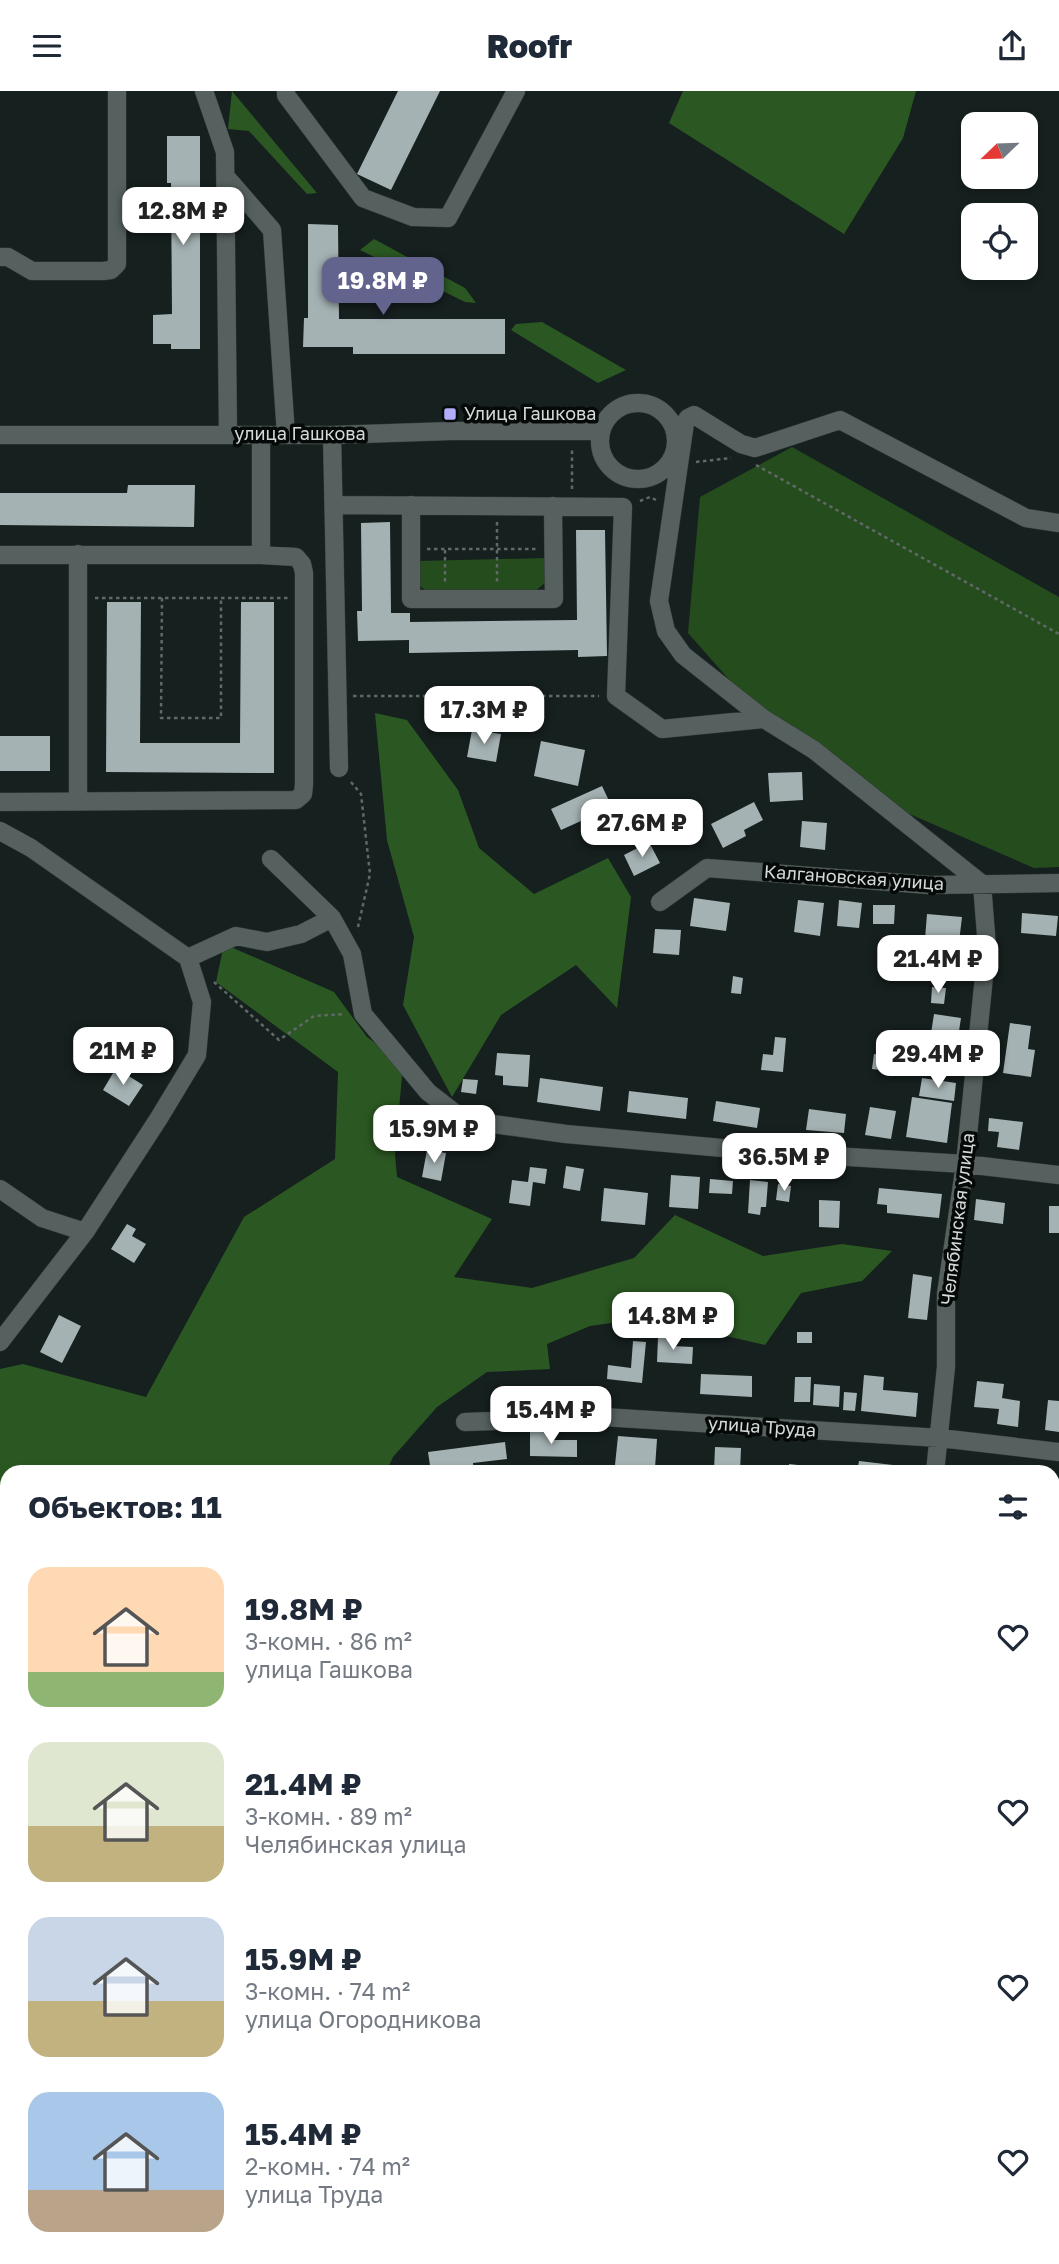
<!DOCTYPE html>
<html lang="ru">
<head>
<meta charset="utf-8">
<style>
	:root { --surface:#fff; --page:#f2f2f3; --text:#1f2937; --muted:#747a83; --accent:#62648e }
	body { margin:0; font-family:"Golos Text",sans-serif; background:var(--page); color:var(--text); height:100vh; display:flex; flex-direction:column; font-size:26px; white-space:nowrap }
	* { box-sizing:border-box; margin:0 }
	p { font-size:23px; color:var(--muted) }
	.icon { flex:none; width:38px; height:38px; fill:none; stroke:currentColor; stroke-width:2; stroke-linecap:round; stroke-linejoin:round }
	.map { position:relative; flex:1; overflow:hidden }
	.details { position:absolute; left:0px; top:1374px; width:1060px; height:800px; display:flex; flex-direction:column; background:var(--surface); border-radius:21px 21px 0 0; box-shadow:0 4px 10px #0003 }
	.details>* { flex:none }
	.needle { width:46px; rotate:247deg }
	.controls { position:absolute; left:961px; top:21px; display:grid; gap:14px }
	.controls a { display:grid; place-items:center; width:77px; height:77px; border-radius:14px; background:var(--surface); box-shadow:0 4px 10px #0003; font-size:35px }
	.price { position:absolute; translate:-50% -60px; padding:0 16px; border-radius:14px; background:#fff; color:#222; font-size:23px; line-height:46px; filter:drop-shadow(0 2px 4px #0008) }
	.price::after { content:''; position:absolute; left:50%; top:42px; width:21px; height:16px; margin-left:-10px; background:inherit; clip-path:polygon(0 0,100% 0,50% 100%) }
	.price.active { background:var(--accent); color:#fff }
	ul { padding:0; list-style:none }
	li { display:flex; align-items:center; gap:21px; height:175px; padding:0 28px }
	li span { display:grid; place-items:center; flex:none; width:196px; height:140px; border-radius:21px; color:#555 }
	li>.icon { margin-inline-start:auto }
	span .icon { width:84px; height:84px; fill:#fffc; stroke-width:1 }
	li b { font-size:30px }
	h2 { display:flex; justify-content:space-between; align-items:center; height:84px; padding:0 28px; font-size:30px }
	header { display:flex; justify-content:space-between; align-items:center; height:91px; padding:0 28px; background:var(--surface); font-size:32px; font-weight:800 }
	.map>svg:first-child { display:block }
	.green { fill:#244c1d }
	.forest { fill:#2b5822 }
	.building { fill:#a5b2b3 }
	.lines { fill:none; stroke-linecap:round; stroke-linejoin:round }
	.minor-casing { stroke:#353c3b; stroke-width:19 }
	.major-casing { stroke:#353c3b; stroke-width:19 }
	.path { stroke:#606968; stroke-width:2.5; stroke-dasharray:3.5 3.5; stroke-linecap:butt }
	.minor { stroke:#56615f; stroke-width:18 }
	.major { stroke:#53a684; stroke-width:18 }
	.poi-dot { fill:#b3acf9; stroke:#050908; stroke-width:2.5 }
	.labels { text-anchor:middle; stroke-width:7; stroke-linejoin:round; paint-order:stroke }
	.poi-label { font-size:18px; fill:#d3dad8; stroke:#050908; text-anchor:start }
	.street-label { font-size:18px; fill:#d3dad8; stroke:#050908 }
</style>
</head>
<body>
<header><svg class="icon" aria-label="menu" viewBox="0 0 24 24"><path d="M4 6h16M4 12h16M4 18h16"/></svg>Roofr<svg class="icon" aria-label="share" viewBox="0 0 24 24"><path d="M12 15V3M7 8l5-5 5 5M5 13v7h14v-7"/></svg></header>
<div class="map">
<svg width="1059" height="2173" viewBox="0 0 1059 2173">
	<rect width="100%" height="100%" fill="#16201f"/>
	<!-- green -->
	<path class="green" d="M792 356 1059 506V776L1034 777 875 708 748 610 688 542 700 406Z
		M546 467V491L534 501 426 500 418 493V470Z
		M420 2166H628L629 2173H418Z"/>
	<!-- forest -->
	<path class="forest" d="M232 0 317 102 307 103 249 40 228 38Z
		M683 0H916L903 47 844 143 669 32Z
		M374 148 465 197 476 212 465 211 360 159Z
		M542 231 626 279 598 292 511 239 516 233Z
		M375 622 407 629 458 699 479 757 534 803 608 767 631 806 617 917 576 874 501 924 452 1006 403 914 414 846 387 749Z
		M224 853 334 901 367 946 403 973 395 1064 397 1086 492 1128 454 1186 532 1197 634 1167 675 1124 763 1165 842 1153 892 1160 862 1190 801 1202 765 1254 696 1238 667 1224 590 1235 547 1253 550 1278 487 1281 437 1316 393 1366 386 1381H7V1432L0 1429V1278L23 1273 146 1306 244 1126 335 1068 338 981 216 891Z
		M0 1522 7 1524V1662H0Z
		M1054 1854 1059 1856V2042L1054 2041Z"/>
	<!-- building -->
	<path class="building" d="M398 0H440L391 99 357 83Z
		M167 45H200V258H171V253H153V224L172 223 171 92H167Z
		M308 133 338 134 339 228H505V263H353V256H303L304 227H308Z
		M128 394H195L194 436 0 434V402H127Z
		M390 431 391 522H410V531L577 529 576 439H605L607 565 578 566V559L409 562V549L358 550 357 520H362L361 432Z
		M107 511H141L140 652H240L241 511H274V682L106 681Z
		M472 639 501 643 496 671 467 666Z
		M0 645H50V680H0Z
		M541 650 585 659 578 695 534 685Z
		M802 681 803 709 770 711 768 682Z
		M602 695 612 716 561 739 551 718Z
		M754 711 763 729 744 739 746 745 723 757 711 733Z
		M802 730 827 732 825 759 800 756Z
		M649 751 660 772 634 785 624 764Z
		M694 807 730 812 726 840 690 835Z
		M798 809 824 812 820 845 794 841Z
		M839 809 862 812 859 837 837 835Z
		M873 814H895L894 833H873Z
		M1022 822 1058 825 1056 845 1021 842Z
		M927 823 962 826 959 851 925 848Z
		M655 838 681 839 679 864 653 862Z
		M733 885 743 887 741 903 731 902Z
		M932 896 946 897 944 913 931 912Z
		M934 923 961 927 955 966 928 962Z
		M1010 932 1031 935 1028 958 1035 959 1031 986 1003 982Z
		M775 946 786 947 783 981 761 979 763 963 773 964Z
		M886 947 903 949 902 961 885 959Z
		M497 962 530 964 528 996 503 994V985L495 984Z
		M874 963 916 968 914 983 872 978Z
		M116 977 143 994 129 1015 103 999Z
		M540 987 603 996 600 1020 537 1011Z
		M922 987 956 992 954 1010 919 1005Z
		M463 988 478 989 476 1003 461 1001Z
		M629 1000 688 1007 686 1028 627 1021Z
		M912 1006 952 1012 947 1052 906 1046Z
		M716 1010 760 1017 757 1037 713 1030Z
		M870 1016 896 1020 891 1048 865 1044Z
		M809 1018 846 1023 844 1042 806 1039Z
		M989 1027 1023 1031 1019 1059 997 1056 999 1041 988 1040Z
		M427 1059 446 1062 441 1090 422 1086Z
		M566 1075 584 1078 580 1100 563 1097Z
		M530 1076 547 1078 545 1093 533 1091 530 1115 509 1112 512 1089 528 1091Z
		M671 1084 700 1086 698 1118 669 1116Z
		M710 1088 733 1090 732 1103 709 1102Z
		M750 1089 768 1091 766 1116H761L760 1124 748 1122Z
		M778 1093 791 1095 789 1111 776 1109Z
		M604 1097 648 1102 645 1134 601 1130Z
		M879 1097 942 1103 939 1127 887 1122V1114L877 1113Z
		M976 1108 1005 1112 1003 1133 974 1129Z
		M819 1109 840 1110 839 1137 819 1136Z
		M1049 1115H1059V1142H1049Z
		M127 1133 136 1138 132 1145 146 1153 134 1172 111 1158Z
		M913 1183 932 1186 927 1229 908 1227Z
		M59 1224 81 1235 62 1272 40 1261Z
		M797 1241H812V1252H797Z
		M658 1246H673L672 1255 693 1256 692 1273 657 1271Z
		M633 1250 646 1251 642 1292 607 1288 608 1274 631 1277Z
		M701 1283 752 1285V1306L700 1303Z
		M864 1284 884 1286 883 1299 918 1302 916 1326 861 1320Z
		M795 1286H811L810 1311H794Z
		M977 1290 1004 1293 1002 1307 1020 1310 1018 1336 997 1333 999 1318 974 1316Z
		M814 1293 840 1295 839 1316 813 1314Z
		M844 1301 857 1302 855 1320 843 1319Z
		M1048 1309 1059 1310V1341L1045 1339Z
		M530 1341H551V1349H577V1366L530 1365Z
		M618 1345 657 1348 655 1377 615 1374Z
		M505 1351 507 1368 473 1372 474 1381H431L428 1361Z
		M715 1356 741 1357 740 1381 714 1380Z
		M859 1370 910 1376 909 1381H857Z
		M789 1373 816 1376V1381H789Z
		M1054 1453H1059L1058 1486 1054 1485Z
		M2 1947 7 1949V1991L0 1989Z
		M120 2166H146L144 2173H118Z
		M1021 2166H1042L1040 2173H1019Z"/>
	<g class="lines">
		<!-- minor casing -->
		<g class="minor-casing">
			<path id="minor" d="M204 0 225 61 228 344
				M286 0V4L363 107 413 126 448 127 516 0
				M226 86 272 139 286 344
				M0 166H8L32 180H103L111 179 117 173V0
				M600 350a38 38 0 1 1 76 0a38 38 0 1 1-76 0Z
				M0 344H332L451 340H601
				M332 344 339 677
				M334 414 623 416 616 605 662 638 764 628
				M411 414V508H554L553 415
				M0 464H261V344
				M78 710V463
				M0 711 296 709 303 703 304 693V482L302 473 296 466 261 464
				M0 740 31 757 188 867 202 911 197 964 159 1027 85 1141 0 1251
				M271 768 332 827 352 863 363 923 428 1001 464 1029 566 1043 766 1061 965 1073 1059 1084
				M660 811 707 777 929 794 1059 792
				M188 867 236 845 267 851 301 843 332 827
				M0 1098 42 1127 85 1141
				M465 1331 603 1326 940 1347 1059 1361
				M935 1381 946 1276V1203L965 1073 987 856 982 793 814 659 764 628 683 564 666 540 659 510 685 332 688 327 694 324 741 353 755 357 840 329 1026 427 1059 432
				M1054 1653 1059 1654
				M0 1903 7 1877
				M101 2173 102 2166"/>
		</g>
		<!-- major casing -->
		<g class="major-casing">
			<path id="major" d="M0 1722 7 1724
				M1054 2099 1059 2100"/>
		</g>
		<!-- path -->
		<path class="path" d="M696 371 731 367
			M756 374 1059 543
			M572 398V359
			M640 410 650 406 656 409
			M497 431V491
			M427 458H536
			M445 459V491
			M95 507H288
			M162 507 161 627H221V507
			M353 605H599
			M351 691 361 703 370 783 358 836
			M214 891 279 949 314 925 345 923
			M0 1436 7 1437"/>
		<!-- minor -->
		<use href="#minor" class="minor"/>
		<!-- major -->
		<use href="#major" class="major"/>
	</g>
	<!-- markers -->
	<rect class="poi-dot" x="443" y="316" width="14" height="14" rx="3.5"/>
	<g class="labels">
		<!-- poi labels -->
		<g class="poi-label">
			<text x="464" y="329">Улица Гашкова</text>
		</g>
		<!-- street labels -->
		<g class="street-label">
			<text x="300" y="349">улица Гашкова</text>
			<text transform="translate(854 787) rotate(4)" y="6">Калгановская улица</text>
			<text transform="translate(958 1128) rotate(-83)" y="6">Челябинская улица</text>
			<text transform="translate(762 1336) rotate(4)" y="6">улица Труда</text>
		</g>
	</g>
</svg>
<div class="controls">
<a><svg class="needle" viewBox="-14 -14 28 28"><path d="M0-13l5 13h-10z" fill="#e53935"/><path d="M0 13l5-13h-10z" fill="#747a83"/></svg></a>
<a><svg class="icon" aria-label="locate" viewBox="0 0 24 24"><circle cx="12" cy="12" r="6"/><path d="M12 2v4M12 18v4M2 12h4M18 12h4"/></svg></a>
</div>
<b class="price" style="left:183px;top:156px">12.8M ₽</b>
<b class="price active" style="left:383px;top:226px">19.8M ₽</b>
<b class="price" style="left:484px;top:655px">17.3M ₽</b>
<b class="price" style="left:642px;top:768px">27.6M ₽</b>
<b class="price" style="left:938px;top:904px">21.4M ₽</b>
<b class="price" style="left:123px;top:996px">21M ₽</b>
<b class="price" style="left:938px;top:999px">29.4M ₽</b>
<b class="price" style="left:434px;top:1074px">15.9M ₽</b>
<b class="price" style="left:784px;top:1102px">36.5M ₽</b>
<b class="price" style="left:673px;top:1261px">14.8M ₽</b>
<b class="price" style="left:551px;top:1355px">15.4M ₽</b>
<section class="details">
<h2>Объектов: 11<svg class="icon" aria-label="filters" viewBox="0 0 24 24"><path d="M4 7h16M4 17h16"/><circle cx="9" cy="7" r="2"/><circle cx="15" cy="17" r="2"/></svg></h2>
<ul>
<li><span style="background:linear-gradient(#ffd9b3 75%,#8fb573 0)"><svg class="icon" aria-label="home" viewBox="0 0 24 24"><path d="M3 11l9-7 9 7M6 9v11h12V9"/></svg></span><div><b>19.8M ₽</b><p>3-комн. · 86 m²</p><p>улица Гашкова</p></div><svg class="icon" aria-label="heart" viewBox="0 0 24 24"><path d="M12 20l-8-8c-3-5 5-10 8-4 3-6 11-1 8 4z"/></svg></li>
<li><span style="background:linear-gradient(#dfe7d0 60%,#c2b280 0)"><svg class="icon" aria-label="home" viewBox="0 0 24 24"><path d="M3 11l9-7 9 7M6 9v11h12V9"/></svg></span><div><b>21.4M ₽</b><p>3-комн. · 89 m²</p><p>Челябинская улица</p></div><svg class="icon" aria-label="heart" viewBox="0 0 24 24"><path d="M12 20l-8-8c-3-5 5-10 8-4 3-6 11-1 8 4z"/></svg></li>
<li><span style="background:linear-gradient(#c9d6e8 60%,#c2b280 0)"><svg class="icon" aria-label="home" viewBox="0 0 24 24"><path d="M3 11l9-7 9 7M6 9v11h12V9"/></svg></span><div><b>15.9M ₽</b><p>3-комн. · 74 m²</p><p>улица Огородникова</p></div><svg class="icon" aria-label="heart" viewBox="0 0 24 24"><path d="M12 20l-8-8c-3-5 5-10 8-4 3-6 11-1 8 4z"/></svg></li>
<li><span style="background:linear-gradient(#a9c7e8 70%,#b9a48a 0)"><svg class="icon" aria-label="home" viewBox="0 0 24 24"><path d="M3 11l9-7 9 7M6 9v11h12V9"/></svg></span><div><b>15.4M ₽</b><p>2-комн. · 74 m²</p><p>улица Труда</p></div><svg class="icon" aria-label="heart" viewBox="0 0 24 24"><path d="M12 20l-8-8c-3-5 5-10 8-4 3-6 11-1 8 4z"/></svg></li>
</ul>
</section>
</div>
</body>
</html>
